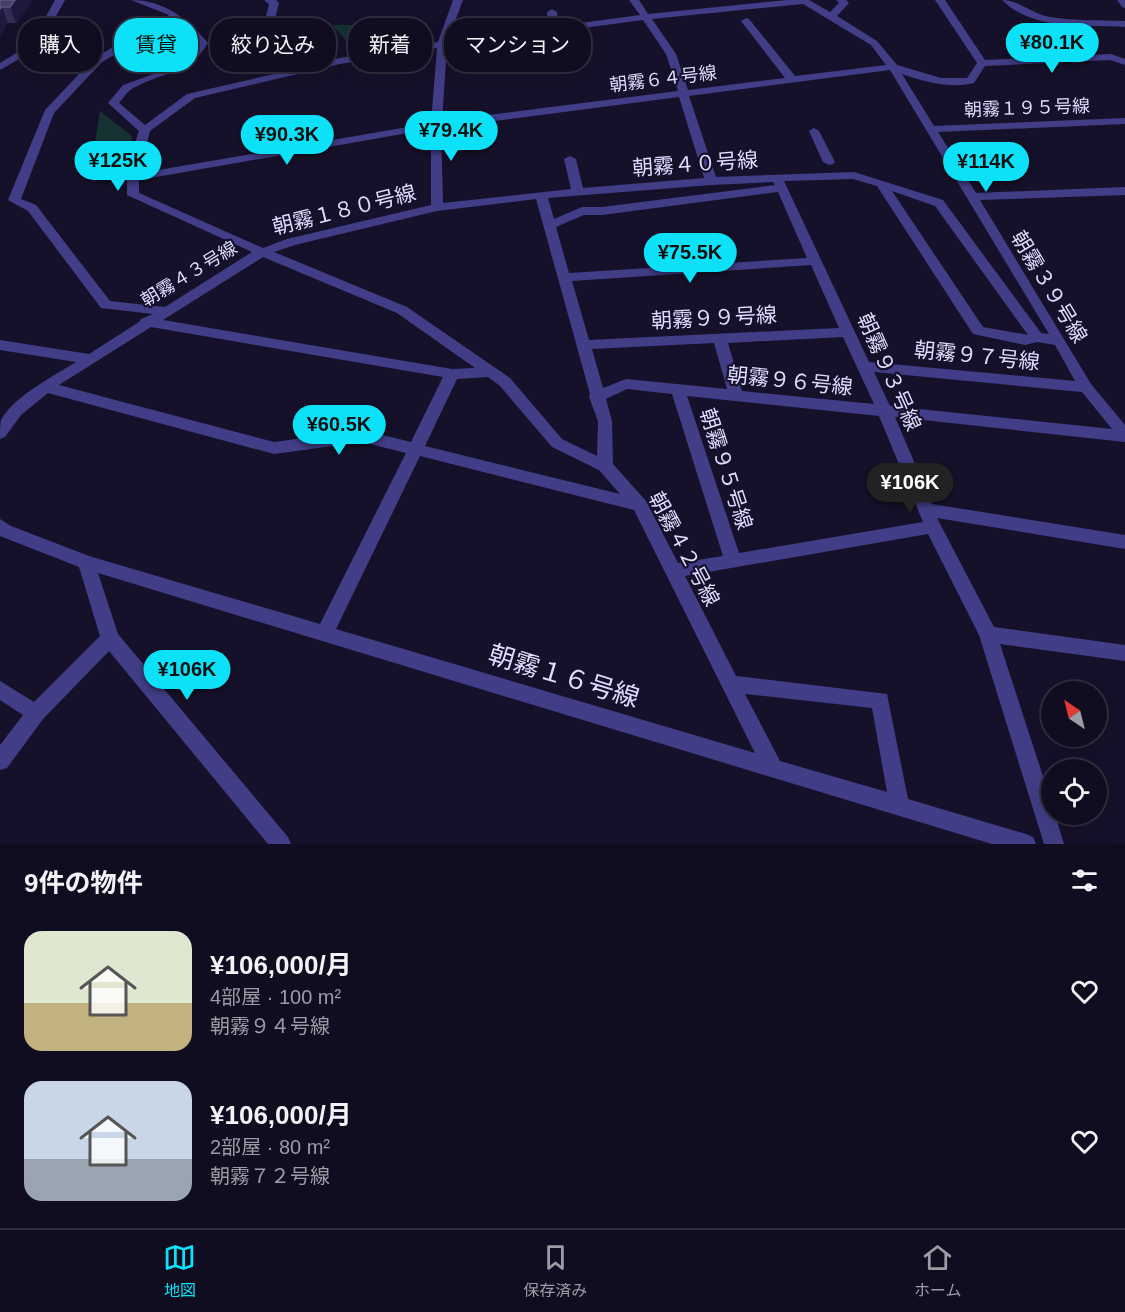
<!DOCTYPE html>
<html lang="ja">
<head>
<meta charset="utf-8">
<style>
	:root { --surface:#100d20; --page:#191629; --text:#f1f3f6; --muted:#9c9ca5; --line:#302d3e; --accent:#0de1f8 }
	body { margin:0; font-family:Arial,"Noto Sans JP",sans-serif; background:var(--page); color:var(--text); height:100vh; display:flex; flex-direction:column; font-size:22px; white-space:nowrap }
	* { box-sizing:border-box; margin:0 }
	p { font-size:20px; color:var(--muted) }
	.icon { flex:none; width:33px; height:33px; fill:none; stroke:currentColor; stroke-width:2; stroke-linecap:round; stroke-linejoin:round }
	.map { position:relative; height:844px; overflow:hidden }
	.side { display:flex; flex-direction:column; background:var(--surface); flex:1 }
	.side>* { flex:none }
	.top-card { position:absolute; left:18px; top:18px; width:600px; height:54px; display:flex; gap:12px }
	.needle { width:39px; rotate:325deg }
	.tools { position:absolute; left:1041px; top:681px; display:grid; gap:12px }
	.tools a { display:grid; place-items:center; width:66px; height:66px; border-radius:50%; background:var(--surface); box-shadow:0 6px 24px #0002,0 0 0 2px var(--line); font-size:30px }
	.price { position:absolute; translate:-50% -51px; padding:0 14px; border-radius:21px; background:var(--accent); color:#111; font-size:20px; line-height:39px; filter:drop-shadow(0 2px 3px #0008) }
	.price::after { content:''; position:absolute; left:50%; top:36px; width:18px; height:14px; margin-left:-9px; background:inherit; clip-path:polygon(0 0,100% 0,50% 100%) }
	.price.active { background:#222; color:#fff }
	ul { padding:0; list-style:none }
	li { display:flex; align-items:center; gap:18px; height:150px; padding:0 24px }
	li span { display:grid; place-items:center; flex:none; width:168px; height:120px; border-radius:18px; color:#555 }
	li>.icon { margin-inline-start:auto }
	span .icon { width:72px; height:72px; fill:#fffc; stroke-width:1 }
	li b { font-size:26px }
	h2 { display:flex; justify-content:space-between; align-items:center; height:72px; padding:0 24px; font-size:26px }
	.tag { padding:0 21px; border-radius:24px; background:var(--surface); box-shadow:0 6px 24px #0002,0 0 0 2px var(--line); font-size:21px; line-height:54px }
	.tag.active { background:var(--accent); color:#111 }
	.dock { display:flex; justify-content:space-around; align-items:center; height:84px; border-top:2px solid var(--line); background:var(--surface); font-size:16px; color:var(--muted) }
	.dock a { display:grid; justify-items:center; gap:3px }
	.dock .active { color:var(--accent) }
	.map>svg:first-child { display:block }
	.green { fill:#153332 }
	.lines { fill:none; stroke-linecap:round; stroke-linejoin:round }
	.minor { fill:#413e87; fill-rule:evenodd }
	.wall { fill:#342b57 }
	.shaded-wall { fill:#20193d }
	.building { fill:#463e69; stroke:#5e5780; stroke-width:1.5 }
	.labels { text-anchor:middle; stroke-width:4.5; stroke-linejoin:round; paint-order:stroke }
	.far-street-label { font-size:18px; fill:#dfdbfe; stroke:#16112a }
	.street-label { font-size:21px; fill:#dfdbfe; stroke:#16112a }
	.near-street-label { font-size:26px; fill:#dfdbfe; stroke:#16112a }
</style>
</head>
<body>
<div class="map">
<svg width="1125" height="844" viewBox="0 0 1125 844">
	<rect width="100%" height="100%" fill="#16112a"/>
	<!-- green -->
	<path class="green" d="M332 25H374L379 47 357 53Z
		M100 111 132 136 127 160 92 163Z"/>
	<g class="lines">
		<!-- minor -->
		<path class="minor" d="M55 0H65L38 48 0 70V63L31 44Z
			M131 0C164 0 188 19 208 43 189 75 160 72 132 89 127 92 123 98 119 103L145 125 187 94 274 74 285 49 263 28 269 4 264 0H276L279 3 273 27 295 48 285 71 340 58 438 42 453 0H463L448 40 548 27 547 12 552 9 557 12 558 26 640 15 629 0H639L648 14 787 0H809L830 12 839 3 836 0H846L849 3 837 16 877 41 897 65 941 78H967L977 63 935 0H945L985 60 1111 54 1125 59V65L1110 60 985 66 974 83C949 89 926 82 902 74L934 126 1125 118V124L938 132 976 193 1125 187V195L980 200 1091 384 1125 425V442L895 417 932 504 1125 535V549L937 518 994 627 1125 645V661L1000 644 1052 804V814H1055L1064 844H1044L979 635 928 534 685 576 736 676 887 694 908 799 1026 834 1033 837 1036 844H992L98 573 118 634 288 837 291 844H268L109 651 43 719 7 768 0 770V745L23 715 0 700V681L34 702 100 636 79 567 0 536V519L11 526 89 556 320 624 406 453 362 442 274 454 48 393 21 415 5 437 0 439C0 433 0 425 1 420 14 396 54 376 76 362L0 350V340L89 354 139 322 141 319 153 314 101 308 28 211 8 200 45 110 94 58 169 15ZM803 4 871 45 886 65 795 76 749 19 746 18 741 21 785 78 688 90 676 54 652 19ZM175 19 198 43 192 53 159 72 123 85 108 103 139 131 135 143V162L127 178V195L252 252 165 307 110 301 36 205 21 199 54 113 102 62ZM643 20 666 54 678 91 442 121 447 46ZM437 48 431 123 141 173 147 162V143L150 131 195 98 340 64ZM890 70 1049 334 1041 333 943 200 854 172 716 177 689 96ZM679 97 704 178 583 188 576 159 570 156 564 159 571 189 443 203 441 128ZM431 129V205L287 239 263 248 139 193V180ZM853 179 877 186 973 334 1025 345 1037 342 1055 345 1075 381 869 362 784 181ZM773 182 775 185 602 207H582L554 219 548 198 711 185ZM892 191 935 206 1028 335 983 327ZM778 192 807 258 569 273 556 227 584 215H602ZM536 199 590 394 589 397 598 421 597 456 562 439 510 378 407 307 274 252 295 245 437 211ZM263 257 397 313 475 368 452 369 163 320ZM811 265 839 328 589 340 572 281ZM151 327 443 377 411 442 362 430 274 442 59 385ZM843 337 874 404 742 391 728 343ZM714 343 727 389 626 379 603 388 592 349ZM874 372 1082 392 1112 429 890 406ZM488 377 500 386 552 447 599 470 620 494 425 446 457 379ZM627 389 672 394 723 556 678 563 646 501 613 464 612 421 606 399ZM687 396 879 416 923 522 739 553ZM420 456 634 510 755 753 336 629ZM745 694 872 708 887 792 780 761Z
			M1002 0C1019 0 1032 14 1050 17 1074 21 1101 20 1125 21V27C1085 25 1033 31 1002 0Z
			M1117 0H1125V8L1122 7Z
			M814 128 819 131 835 162 833 164 829 165 823 162 809 131Z"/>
	</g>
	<!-- wall -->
	<path class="wall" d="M0 0H33L16 23H8L0 35Z"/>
	<!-- shaded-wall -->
	<path class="shaded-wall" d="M15 0H33L16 23 10 7Z
		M2 7 8 23 0 35V9Z"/>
	<!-- building -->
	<path class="building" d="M0 0H15L10 7H2L0 9Z"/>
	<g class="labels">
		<!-- far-street labels -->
		<g class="far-street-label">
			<text transform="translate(663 79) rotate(-7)" y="6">朝霧６４号線</text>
			<text transform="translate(1027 108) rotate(-2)" y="6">朝霧１９５号線</text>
			<text transform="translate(189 274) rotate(-31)" y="6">朝霧４３号線</text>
		</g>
		<!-- street labels -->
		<g class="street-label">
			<text transform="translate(695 164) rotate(-4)" y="7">朝霧４０号線</text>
			<text transform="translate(344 210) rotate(-14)" y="7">朝霧１８０号線</text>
			<text transform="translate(1049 287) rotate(59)" y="7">朝霧３９号線</text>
			<text transform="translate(714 318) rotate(-3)" y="7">朝霧９９号線</text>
			<text transform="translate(977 356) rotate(6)" y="7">朝霧９７号線</text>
			<text transform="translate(889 372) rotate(66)" y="7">朝霧９３号線</text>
			<text transform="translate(790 381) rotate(6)" y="7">朝霧９６号線</text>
			<text transform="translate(726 469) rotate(72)" y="7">朝霧９５号線</text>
			<text transform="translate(684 549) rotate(62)" y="7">朝霧４２号線</text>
		</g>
		<!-- near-street labels -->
		<g class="near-street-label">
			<text transform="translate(564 676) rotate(17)" y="9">朝霧１６号線</text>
		</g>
	</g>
</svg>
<div class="tools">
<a><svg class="needle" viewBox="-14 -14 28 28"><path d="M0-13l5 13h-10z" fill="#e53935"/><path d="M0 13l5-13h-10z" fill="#9c9ca5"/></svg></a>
<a><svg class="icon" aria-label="locate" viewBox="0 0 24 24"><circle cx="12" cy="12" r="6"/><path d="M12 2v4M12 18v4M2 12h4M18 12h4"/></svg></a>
</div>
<b class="price" style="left:1052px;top:74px">¥80.1K</b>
<b class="price" style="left:451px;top:162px">¥79.4K</b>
<b class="price" style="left:287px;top:166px">¥90.3K</b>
<b class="price" style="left:118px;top:192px">¥125K</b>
<b class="price" style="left:986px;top:193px">¥114K</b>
<b class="price" style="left:690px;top:284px">¥75.5K</b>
<b class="price" style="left:339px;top:456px">¥60.5K</b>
<b class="price active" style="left:910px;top:514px">¥106K</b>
<b class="price" style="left:187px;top:701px">¥106K</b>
<div class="top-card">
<a class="tag">購入</a>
<a class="tag active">賃貸</a>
<a class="tag">絞り込み</a>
<a class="tag">新着</a>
<a class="tag">マンション</a>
</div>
</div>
<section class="side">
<h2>9件の物件<svg class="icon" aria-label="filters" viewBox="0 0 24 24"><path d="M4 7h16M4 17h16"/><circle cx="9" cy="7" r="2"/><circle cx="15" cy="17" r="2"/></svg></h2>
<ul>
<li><span style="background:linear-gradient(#dfe7d0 60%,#c2b280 0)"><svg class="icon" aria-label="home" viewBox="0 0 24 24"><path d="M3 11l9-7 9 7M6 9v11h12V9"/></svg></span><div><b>¥106,000/月</b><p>4部屋 · 100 m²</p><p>朝霧９４号線</p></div><svg class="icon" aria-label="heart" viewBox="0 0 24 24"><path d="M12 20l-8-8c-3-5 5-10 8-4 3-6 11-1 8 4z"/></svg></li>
<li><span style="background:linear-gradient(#c9d6e8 65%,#9aa5b1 0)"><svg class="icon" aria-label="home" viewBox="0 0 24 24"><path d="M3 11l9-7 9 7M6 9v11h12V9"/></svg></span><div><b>¥106,000/月</b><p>2部屋 · 80 m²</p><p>朝霧７２号線</p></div><svg class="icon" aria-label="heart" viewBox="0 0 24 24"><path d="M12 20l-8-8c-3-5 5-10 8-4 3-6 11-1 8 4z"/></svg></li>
</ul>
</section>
<nav class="dock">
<a class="active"><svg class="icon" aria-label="map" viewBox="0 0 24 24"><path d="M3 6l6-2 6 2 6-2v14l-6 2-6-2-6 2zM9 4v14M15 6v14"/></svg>地図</a>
<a><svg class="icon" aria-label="saved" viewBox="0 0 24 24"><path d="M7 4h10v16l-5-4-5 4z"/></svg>保存済み</a>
<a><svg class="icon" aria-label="home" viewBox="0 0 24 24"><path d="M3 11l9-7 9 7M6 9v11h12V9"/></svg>ホーム</a>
</nav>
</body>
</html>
